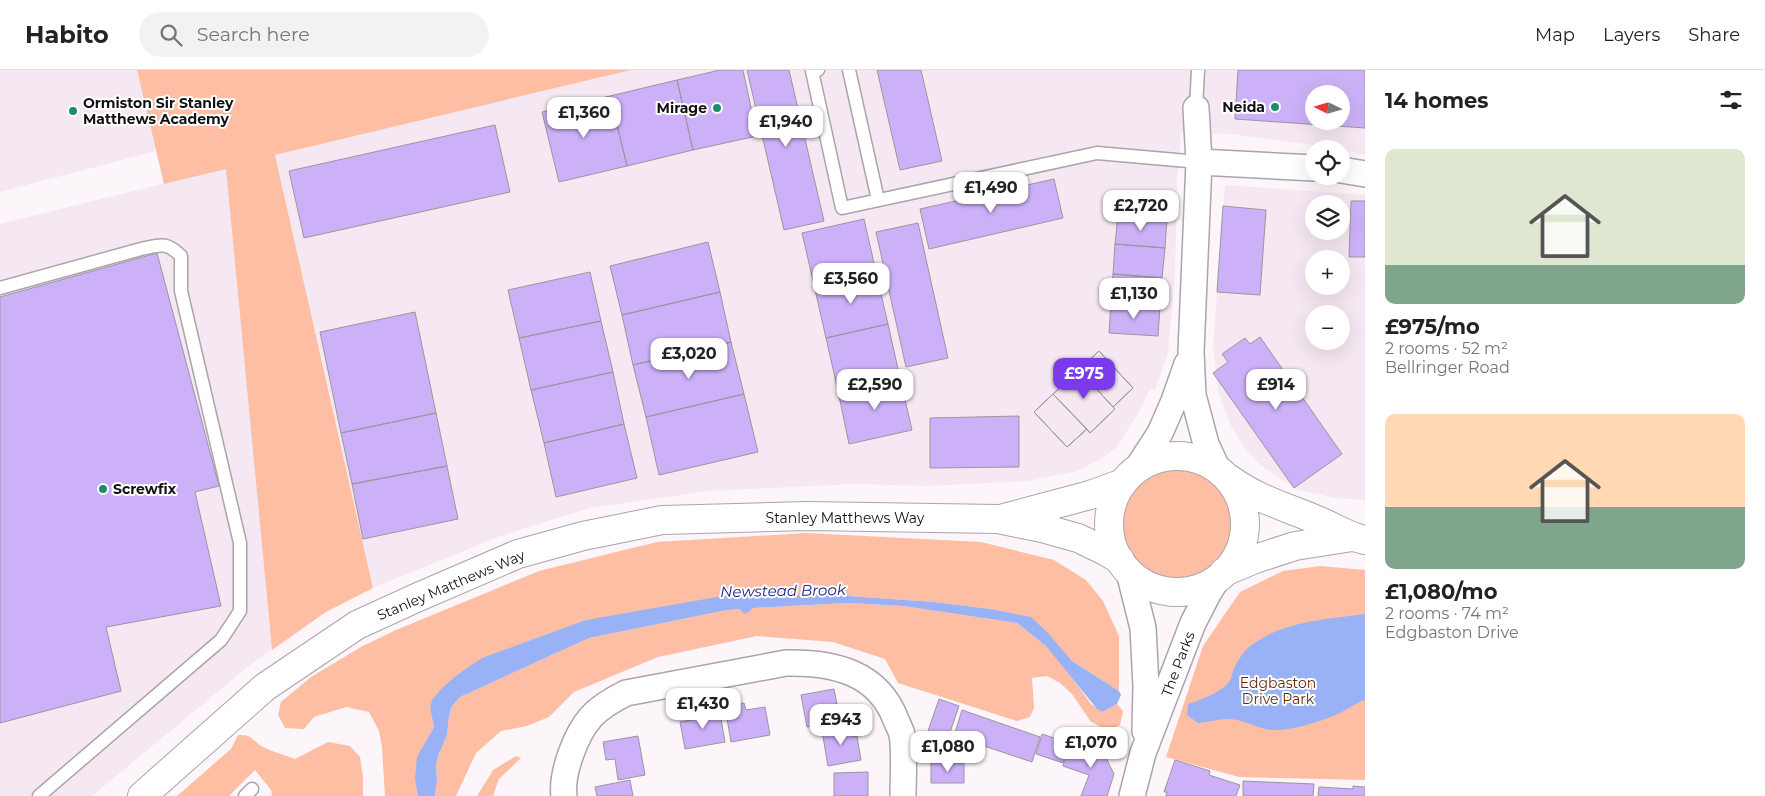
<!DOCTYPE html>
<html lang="en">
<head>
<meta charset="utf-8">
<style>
	:root { --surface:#fff; --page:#f2f2f2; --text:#222; --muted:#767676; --line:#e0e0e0; --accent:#7c3aed }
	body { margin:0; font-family:Montserrat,sans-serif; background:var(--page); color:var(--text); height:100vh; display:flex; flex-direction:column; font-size:19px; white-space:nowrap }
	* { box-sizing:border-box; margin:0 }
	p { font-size:16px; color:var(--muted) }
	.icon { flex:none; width:28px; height:28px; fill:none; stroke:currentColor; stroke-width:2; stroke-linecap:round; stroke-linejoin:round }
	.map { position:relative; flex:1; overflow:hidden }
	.drawer { display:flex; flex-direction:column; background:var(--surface); width:400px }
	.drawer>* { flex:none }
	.needle { width:32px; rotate:275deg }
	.fabs { position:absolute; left:1305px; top:15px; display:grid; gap:10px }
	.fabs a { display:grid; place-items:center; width:45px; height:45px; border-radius:50%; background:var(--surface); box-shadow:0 5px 20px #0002; font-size:25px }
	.price { position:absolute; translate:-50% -42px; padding:0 11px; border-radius:10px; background:#fff; color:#222; font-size:16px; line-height:32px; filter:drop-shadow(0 1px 2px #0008) }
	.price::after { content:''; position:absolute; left:50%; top:30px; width:15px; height:11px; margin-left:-8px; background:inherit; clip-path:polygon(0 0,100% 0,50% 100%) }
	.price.current { background:var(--accent); color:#fff }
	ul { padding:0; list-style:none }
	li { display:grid; align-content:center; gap:10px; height:265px; padding:0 20px }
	li span { display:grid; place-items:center; height:155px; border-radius:10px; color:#555 }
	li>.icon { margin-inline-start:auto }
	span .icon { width:90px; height:90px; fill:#fffc; stroke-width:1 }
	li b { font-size:21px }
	h2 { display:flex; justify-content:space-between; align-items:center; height:60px; padding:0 20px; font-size:21px }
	header { display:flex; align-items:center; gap:30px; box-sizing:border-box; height:70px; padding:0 25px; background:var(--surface); border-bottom:1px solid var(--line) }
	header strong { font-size:24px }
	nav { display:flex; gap:28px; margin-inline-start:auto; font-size:18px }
	.search { width:350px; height:45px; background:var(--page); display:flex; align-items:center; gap:12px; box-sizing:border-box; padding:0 18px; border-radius:28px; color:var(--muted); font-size:19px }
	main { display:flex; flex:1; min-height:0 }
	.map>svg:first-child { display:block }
	.built { fill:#f6e8f2; fill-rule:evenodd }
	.green { fill:#febea3 }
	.water { fill:#99b2f6 }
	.building { fill:#cdb1f8; stroke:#99969d; fill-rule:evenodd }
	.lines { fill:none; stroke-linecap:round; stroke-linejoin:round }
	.service-casing { stroke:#aba4a9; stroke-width:15 }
	.minor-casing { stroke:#aba4a9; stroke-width:28 }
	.secondary-casing { stroke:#aba4a9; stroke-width:30 }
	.service { stroke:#fff; stroke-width:12 }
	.minor { stroke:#fff; stroke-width:25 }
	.secondary { stroke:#fff; stroke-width:28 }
	.poi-dot { fill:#1e8c6a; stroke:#fff; stroke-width:2 }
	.labels { text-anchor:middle; stroke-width:4; stroke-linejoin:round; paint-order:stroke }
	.poi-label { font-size:14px; font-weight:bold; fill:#121012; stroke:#fff; text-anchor:start }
	.street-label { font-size:14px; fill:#121012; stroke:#fff }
	.park-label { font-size:14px; fill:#662b0d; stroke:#fff }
	.water-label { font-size:15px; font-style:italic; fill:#172484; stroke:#fff }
</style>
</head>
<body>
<header>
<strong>Habito</strong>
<div class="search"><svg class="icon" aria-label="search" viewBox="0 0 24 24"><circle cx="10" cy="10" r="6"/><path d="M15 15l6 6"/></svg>Search here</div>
<nav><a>Map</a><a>Layers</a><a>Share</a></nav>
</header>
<main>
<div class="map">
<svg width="1365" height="726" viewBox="0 0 1365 726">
	<rect width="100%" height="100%" fill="#fcf5fa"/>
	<!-- built -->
	<path class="built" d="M0 0H137L156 81 0 122Z
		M631 0H1365V85L1341 79 1232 64 1181 63 1177 111 1175 205 1168 283 1155 320 1150 319 1139 342 1116 378 1099 390 1077 401 1028 411 928 416 853 414 709 421 590 438 500 466 373 518 275 85ZM1314 24H1341V51H1314Z
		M226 98 272 580 255 591 92 726H0V154Z
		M1225 115 1365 125V430L1335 428 1296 419 1260 395 1245 379 1230 354 1218 321 1213 277ZM1314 134H1341V161H1314ZM1314 189H1341V216H1314ZM1314 244H1341V271H1314Z"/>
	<!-- green -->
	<path class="green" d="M137 0H631L275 85 373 518 326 542 272 580 226 99 164 114Z
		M1123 454a54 54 0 1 1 108 0a54 54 0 1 1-108 0Z
		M807 463 981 472 1054 490 1086 510 1103 531 1119 566V621L1072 591 1031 548 991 539 934 532 834 525 586 550 430 637 434 657C418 686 413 692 418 726H385L382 677 379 661 369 642 346 637 314 647 304 659 285 658 278 645 281 632 311 607 361 577 396 560 539 501 657 472Z
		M1321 496 1365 500V710L1239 707 1166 687 1203 576 1240 522 1283 501Z
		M848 533 903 536 1017 553 1046 576 1067 601 1091 634 1102 642 1117 634 1123 641 1120 655 1108 660 1091 652 1072 624 1060 613 1047 606 1032 608 1034 638 1030 647 1017 651 898 613 885 589 833 572 757 566 658 587 574 622 549 647 527 656 501 661 476 683 456 726H435L437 710 436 695 438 686 447 665 449 646 452 636 460 627 589 568 727 540 740 539 749 542 753 538Z
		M238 665C253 664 252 671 263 677 273 682 285 685 295 689L328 672 350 676 360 687 363 707V726H272L271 720 255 700 229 726H177L231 679Z
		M516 686 521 688 499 709 493 726H477L493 700Z"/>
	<!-- water -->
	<path class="water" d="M834 525 934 532 991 539 1031 547 1047 562 1072 591 1119 621 1121 625 1117 634 1102 642 1097 639 1046 576 1017 553 903 536 848 533 753 538 749 542 744 544 740 539 727 540 589 568 460 627 452 636 449 646 447 665 438 686 436 695 437 710 435 726H418L415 709 417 687 434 657 430 638 432 630 442 618 457 605 482 588 586 550 723 526Z
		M1365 544V630C1355 633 1347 640 1338 644 1322 651 1291 661 1274 660 1260 660 1249 652 1237 650 1223 647 1212 652 1198 653L1187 645 1188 634C1199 631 1223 621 1229 612 1231 609 1232 605 1233 601 1237 591 1244 580 1253 574 1285 551 1328 549 1365 544Z"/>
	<!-- building -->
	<path class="building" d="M720 0H743L757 66 693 80 677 10Z
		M747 0H789L824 151 784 160Z
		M877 0H921L942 91 900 100Z
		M1238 0H1365V58L1235 49ZM1314 24H1341V51H1314Z
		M677 10 693 80 627 96 610 26Z
		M610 26 627 96 559 112 542 42Z
		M495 55 510 122 304 168 289 101Z
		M1054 109 1063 148 929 179 920 139Z
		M1351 131H1365V187H1349Z
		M1223 136 1266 140 1260 225 1217 222Z
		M1118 145 1167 149 1165 178 1115 174Z
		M864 149 876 202 814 215 802 163Z
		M918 153 948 288 906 297 876 162Z
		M708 172 720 222 622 245 610 196Z
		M1115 174 1165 178 1162 208 1113 204Z
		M157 183 219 416 195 422 221 536 106 557 121 621 0 653V227Z
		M590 202 601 251 519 268 508 220Z
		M876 202 888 254 826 268 814 215Z
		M1113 204 1162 208 1160 237 1111 233Z
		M720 222 731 272 633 295 622 245Z
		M1111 233 1160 237 1158 266 1109 263Z
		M415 242 436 343 341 363 320 262Z
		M601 251 613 302 531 320 519 268Z
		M888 254 900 308 838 321 826 268Z
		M1260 267 1342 384 1294 418 1213 303 1228 292 1222 284 1245 268 1250 274Z
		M731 272 744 324 646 347 633 295Z
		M1099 281 1133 318 1113 337 1115 339 1090 363 1087 359 1067 377 1034 342Z
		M1099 281 1133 318 1113 337 1079 300Z
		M1079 300 1115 339 1090 363 1053 324Z
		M613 302 624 354 544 373 531 320Z
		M900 308 912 360 849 374 838 321Z
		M744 324 758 382 659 405 646 347Z
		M1053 324 1087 359 1067 377 1034 342Z
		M436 343 447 396 352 414 341 363Z
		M1019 346V397L930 398V348Z
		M624 354 637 408 556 427 544 373Z
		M447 396 458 449 363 469 352 414Z
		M834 619 837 634 829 635 832 652 807 657 801 625Z
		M939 629 959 636 947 671 927 664Z
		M744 633 746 640 765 637 770 665 731 672 725 637Z
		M719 637 725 672 685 679 680 652 702 648 701 641Z
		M962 640 1040 667 1032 692 954 666Z
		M851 656 853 667 857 666 861 690 828 696 822 661Z
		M1042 664 1069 673 1063 693 1036 684Z
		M638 666 645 705 618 710 615 689 606 690 603 672Z
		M1070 672 1104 684 1114 704 1107 726H1081L1089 705 1063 696Z
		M1175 690 1210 701 1209 705 1240 715 1236 726H1166L1167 722H1164Z
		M931 693H964V713H931Z
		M868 702V726H834V703Z
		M630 710 633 726H597L595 717Z
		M1243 711 1314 714 1313 726H1243Z
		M1353 716 1365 717V726H1318L1319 717 1353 719Z"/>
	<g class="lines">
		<!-- service casing -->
		<g class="service-casing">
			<path id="service" d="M818 0 812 1 842 138 1097 83 1199 92
				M849 0 878 130
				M1196 38 1198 0
				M0 218 141 179C160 175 166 171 181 186V221L240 473V541L221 570 39 726
				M245 726 252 719"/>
		</g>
		<!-- minor casing -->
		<g class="minor-casing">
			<path id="minor" d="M1196 38 1199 92 1314 98
				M1199 92 1191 282 1193 325 1206 374 1218 400
				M1341 100 1365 104
				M1136 400 1160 363 1174 331 1187 294
				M1129 502 1143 558 1146 616 1145 661
				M564 726C561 703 576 664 591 647 601 636 614 629 626 623L786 593C833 592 878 602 896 650 898 655 901 660 902 665 905 680 903 709 903 726
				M1132 726 1143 683 1193 553 1209 522 1218 508"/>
		</g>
		<!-- secondary casing -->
		<g class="secondary-casing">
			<path id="secondary" d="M1109 454a68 68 0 1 1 136 0a68 68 0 1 1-136 0Z
				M1228 408C1261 432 1291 438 1326 454 1339 460 1350 467 1365 470
				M1004 448 1090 425 1123 413
				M1224 502 1255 489 1295 476 1352 467
				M142 726 265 617 357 555 416 528 518 484 583 466 662 450 806 446 998 449 1042 458 1078 468 1107 482 1120 490"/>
		</g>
		<!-- service -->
		<use href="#service" class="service"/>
		<!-- minor -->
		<use href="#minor" class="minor"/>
		<!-- secondary -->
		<use href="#secondary" class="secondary"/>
	</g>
	<!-- markers -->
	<g class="poi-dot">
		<circle cx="1275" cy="37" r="5"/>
		<circle cx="717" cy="38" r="5"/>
		<circle cx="73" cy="41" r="5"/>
		<circle cx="103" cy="419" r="5"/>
	</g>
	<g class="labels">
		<!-- poi labels -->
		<g class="poi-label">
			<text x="83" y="38">Ormiston Sir Stanley<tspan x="83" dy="16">Matthews Academy</tspan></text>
			<text x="1265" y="42" text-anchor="end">Neida</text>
			<text x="707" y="43" text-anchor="end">Mirage</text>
			<text x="113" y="424">Screwfix</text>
		</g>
		<!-- street labels -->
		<g class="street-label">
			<text x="845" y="453">Stanley Matthews Way</text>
			<text transform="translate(451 515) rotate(-23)" y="5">Stanley Matthews Way</text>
			<text transform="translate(1178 594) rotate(-69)" y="5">The Parks</text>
		</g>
		<!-- park labels -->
		<g class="park-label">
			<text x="1278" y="618">Edgbaston<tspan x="1278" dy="16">Drive Park</tspan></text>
		</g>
		<!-- water labels -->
		<g class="water-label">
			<text transform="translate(783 521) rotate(-1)" y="5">Newstead Brook</text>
		</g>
	</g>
</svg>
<div class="fabs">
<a><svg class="needle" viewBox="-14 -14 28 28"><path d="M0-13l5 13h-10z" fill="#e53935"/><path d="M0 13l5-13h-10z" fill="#767676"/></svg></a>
<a><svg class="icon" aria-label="locate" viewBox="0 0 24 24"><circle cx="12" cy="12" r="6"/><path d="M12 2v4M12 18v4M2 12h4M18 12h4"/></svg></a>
<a><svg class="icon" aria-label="layers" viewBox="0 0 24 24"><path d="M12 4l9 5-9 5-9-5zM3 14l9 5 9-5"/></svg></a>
<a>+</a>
<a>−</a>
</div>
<b class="price" style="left:584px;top:69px">£1,360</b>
<b class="price" style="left:786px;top:78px">£1,940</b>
<b class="price" style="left:991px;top:144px">£1,490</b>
<b class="price" style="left:1141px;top:162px">£2,720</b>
<b class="price" style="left:851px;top:235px">£3,560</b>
<b class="price" style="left:1134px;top:250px">£1,130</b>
<b class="price" style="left:689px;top:310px">£3,020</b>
<b class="price current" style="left:1084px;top:330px">£975</b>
<b class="price" style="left:875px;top:341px">£2,590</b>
<b class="price" style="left:1276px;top:341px">£914</b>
<b class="price" style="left:703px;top:660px">£1,430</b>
<b class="price" style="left:841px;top:676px">£943</b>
<b class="price" style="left:1091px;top:699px">£1,070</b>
<b class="price" style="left:948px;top:703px">£1,080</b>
</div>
<section class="drawer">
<h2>14 homes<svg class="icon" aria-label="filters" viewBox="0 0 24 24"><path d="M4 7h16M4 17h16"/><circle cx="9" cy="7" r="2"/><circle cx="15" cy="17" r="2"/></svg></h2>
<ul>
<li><span style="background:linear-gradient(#dfe7d0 75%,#7fa58c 0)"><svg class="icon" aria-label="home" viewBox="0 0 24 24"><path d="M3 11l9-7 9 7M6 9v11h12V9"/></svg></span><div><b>£975/mo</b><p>2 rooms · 52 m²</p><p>Bellringer Road</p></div></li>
<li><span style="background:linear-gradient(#ffd9b3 60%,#7fa58c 0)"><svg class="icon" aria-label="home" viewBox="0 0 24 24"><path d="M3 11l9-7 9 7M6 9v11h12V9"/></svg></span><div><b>£1,080/mo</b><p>2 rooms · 74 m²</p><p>Edgbaston Drive</p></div></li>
</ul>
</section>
</main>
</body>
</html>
